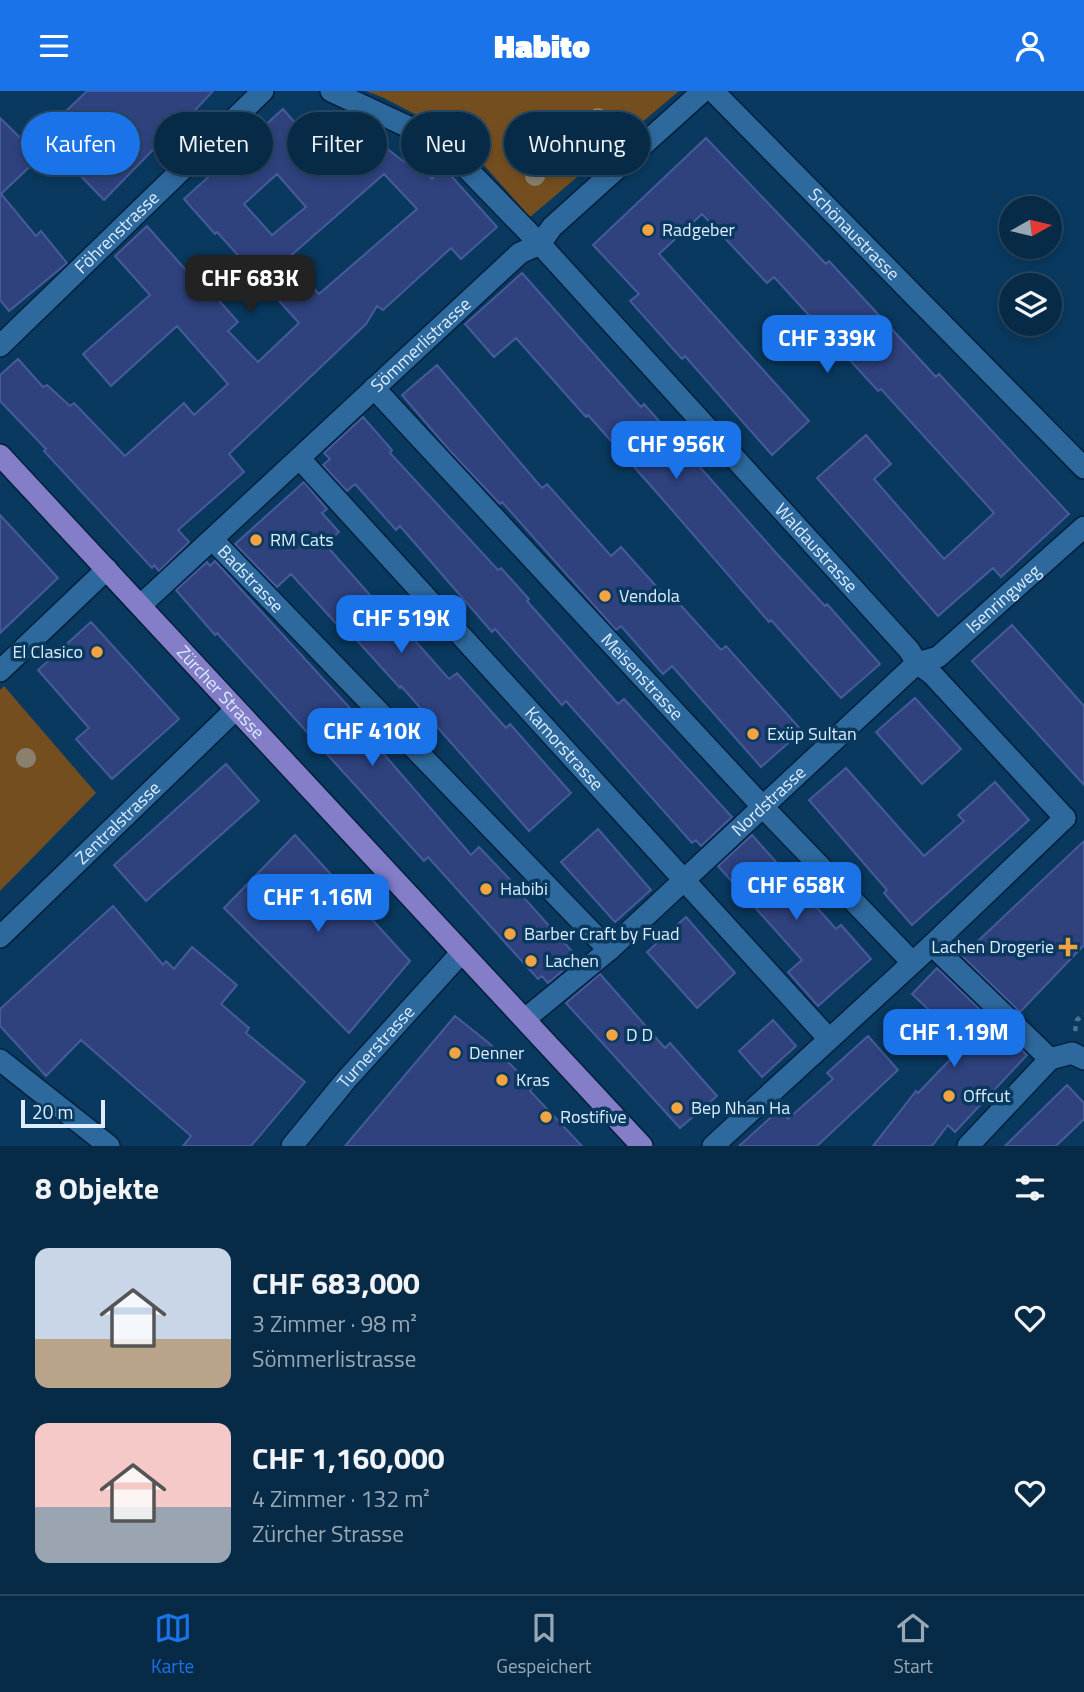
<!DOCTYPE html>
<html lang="de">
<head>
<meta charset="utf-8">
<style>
	:root { --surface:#072b47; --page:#153752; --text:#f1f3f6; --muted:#98a7b4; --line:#284760; --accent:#1a73e8 }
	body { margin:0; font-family:"Titillium Web",sans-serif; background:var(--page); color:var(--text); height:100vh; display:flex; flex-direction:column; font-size:26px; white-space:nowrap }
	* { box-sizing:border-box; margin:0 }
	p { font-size:23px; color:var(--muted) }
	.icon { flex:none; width:38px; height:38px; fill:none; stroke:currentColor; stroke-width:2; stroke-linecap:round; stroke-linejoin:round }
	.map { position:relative; height:1055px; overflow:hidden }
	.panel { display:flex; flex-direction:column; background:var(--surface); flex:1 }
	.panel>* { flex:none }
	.hud { position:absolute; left:21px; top:21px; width:700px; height:63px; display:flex; gap:14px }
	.needle { width:46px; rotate:82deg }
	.buttons { position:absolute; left:999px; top:105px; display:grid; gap:14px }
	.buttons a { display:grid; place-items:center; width:63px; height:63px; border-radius:50%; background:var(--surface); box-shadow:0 4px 10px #0003,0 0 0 2px var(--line); font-size:35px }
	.scale { position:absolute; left:21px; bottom:18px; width:84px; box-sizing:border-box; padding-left:7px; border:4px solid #dbedff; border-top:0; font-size:19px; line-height:24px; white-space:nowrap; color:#dbedff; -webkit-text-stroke:5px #09395f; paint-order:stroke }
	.price { position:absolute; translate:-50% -60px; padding:0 16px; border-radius:14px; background:var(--accent); color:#fff; font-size:23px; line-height:46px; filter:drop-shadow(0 2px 4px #0008) }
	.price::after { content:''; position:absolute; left:50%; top:42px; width:21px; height:16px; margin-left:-10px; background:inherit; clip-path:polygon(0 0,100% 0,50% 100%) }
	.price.selected { background:#222; color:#fff }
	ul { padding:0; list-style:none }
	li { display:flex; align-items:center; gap:21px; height:175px; padding:0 35px }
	li span { display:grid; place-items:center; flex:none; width:196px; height:140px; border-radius:14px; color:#555 }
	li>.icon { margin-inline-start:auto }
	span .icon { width:84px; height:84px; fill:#fffc; stroke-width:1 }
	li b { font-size:30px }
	h2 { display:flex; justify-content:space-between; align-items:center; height:84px; padding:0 35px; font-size:30px }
	.tag { padding:0 24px; border-radius:32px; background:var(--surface); box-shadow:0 4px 10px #0003,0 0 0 2px var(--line); font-size:24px; line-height:63px }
	.tag.selected { background:var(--accent); color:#fff }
	header { display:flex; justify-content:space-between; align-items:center; height:91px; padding:0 35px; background:var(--accent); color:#fff; font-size:32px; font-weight:800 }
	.menu { display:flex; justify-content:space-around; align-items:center; height:98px; border-top:2px solid var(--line); background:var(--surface); font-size:19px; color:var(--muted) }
	.menu a { display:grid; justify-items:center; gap:4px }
	.menu .selected { color:var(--accent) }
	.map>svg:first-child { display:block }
	.green { fill:#754e1f }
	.building { fill:#2f427e; stroke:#465b99; stroke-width:2; fill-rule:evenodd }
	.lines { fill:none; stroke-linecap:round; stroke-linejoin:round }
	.minor-casing { stroke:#011f3a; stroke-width:24 }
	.major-casing { stroke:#011f3a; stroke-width:24 }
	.path { stroke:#4a7191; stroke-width:4.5; stroke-dasharray:5 5; stroke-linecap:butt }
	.minor { stroke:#2e699d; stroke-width:21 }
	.major { stroke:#837ec7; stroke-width:21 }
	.tree { fill:#8a806e }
	.poi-dot { fill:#f3a442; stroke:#09395f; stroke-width:2.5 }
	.labels { text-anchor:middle; stroke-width:7; stroke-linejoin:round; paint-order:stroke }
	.poi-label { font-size:18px; fill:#dbedff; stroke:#09395f; text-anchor:start }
	.street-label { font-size:18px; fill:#dbedff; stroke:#09395f }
</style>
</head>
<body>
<header><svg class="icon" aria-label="menu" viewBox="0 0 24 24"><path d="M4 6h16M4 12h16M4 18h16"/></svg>Habito<svg class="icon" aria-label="person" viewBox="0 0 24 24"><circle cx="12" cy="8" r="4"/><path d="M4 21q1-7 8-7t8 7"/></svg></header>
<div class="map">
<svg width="1084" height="1055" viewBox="0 0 1084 1055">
	<rect width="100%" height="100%" fill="#09395f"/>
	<!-- green -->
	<path class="green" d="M366 0H679L530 126 459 46 384 7Z
		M4 595 96 702 0 800V599Z"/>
	<!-- building -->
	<path class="building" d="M87 0H213L184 31 182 29 104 109 41 44Z
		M283 18 338 81 361 58 346 42 355 32 404 71 411 65 432 88 444 77 497 136 461 168 451 157 383 219 377 215 366 233 229 363 244 381 178 439 189 451 159 480 154 474 152 477 44 360 46 358 0 310V284L18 268 43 296 47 294 70 315 74 312 125 365 184 312 194 324 228 293 177 235 111 295 83 263 150 204 115 165 147 135 198 193 201 189 238 231 228 240 258 271 299 232 217 141 215 143 184 108ZM277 83 306 116 272 144 244 113ZM384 83 417 118 319 203 287 168Z
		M0 27 40 66 1 103 36 145 41 140 67 172 9 220 0 209Z
		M706 47 826 173 829 170 936 286 939 283 1069 423 1001 486 993 477 938 525 817 387 866 344 891 373 874 388 944 468 994 422 881 298 878 300 774 186 767 192 702 123 659 163 809 330 772 364 685 265 682 268 630 210 639 203 593 154Z
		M522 182 641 316 644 313 777 463 825 515 827 513 880 573 841 607 771 529 769 531 659 404 588 324 586 326 516 247 494 266 465 233Z
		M437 274 542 397 547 393 611 465 621 456 672 513 676 509 721 559 726 555 802 640 761 676 672 575 663 583 621 535 616 539 502 411 500 413 451 361 402 304Z
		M363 326 392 359 390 362 498 479 501 477 529 508 527 510 618 613 624 608 732 726 701 755 696 749 692 752 566 610 562 614 495 538 492 541 400 435 396 439 355 393 347 400 323 374 330 368 324 362Z
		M304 391 327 418 322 422 339 441 325 453 392 529 395 527 449 588 457 582 506 637 510 633 571 702 529 740 401 595 400 597 344 535 341 538 291 483 277 496 235 453Z
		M0 424 58 487 0 542Z
		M215 470 361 629 357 632 471 764 479 756 518 797 525 808 578 867 548 892 542 885 538 888 428 766 424 770 217 542 215 544 176 499 207 471 210 475Z
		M91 531 179 628 112 688 76 648 89 637 38 579Z
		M1012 534 1084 615V694L972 570Z
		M915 607 961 658 922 693 876 641Z
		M226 673 259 710 146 810 114 774Z
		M846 677 924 765 964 730 958 724 995 691 1029 729 912 834 884 802 887 799 809 709Z
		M598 738 651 799 615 831 561 771Z
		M295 744 410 870 349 942 224 817Z
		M752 744 836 838 841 834 871 868 818 915 788 881 802 869 718 775Z
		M1084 750V854L1020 921 962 865Z
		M113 815 163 874 166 870 174 878 192 856 237 894 221 913 249 937 246 942 305 991 251 1055H183L191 1045 81 949 46 985 0 935V918Z
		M686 826 735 882 697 917 647 861Z
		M937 877 1027 964 955 1041 948 1034 932 1055H873L916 1000 918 1002 965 953 912 903Z
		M600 883 665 957 670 952 717 1005 680 1037 566 912Z
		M455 925 490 953 533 996 530 1000 582 1055H345Z
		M773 929 796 955 762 986 739 960Z
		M868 945 898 979 817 1055H739L779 1019 788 1028 833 988 827 982Z
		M1067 994 1084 1012V1028L1056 1055H1005Z"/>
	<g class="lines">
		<!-- minor casing -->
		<g class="minor-casing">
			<g id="minor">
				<path id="s1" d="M331 0 441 51 540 153 909 559 917 572 932 583 1065 727"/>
				<path id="s2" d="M713 0 1084 377"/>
				<path id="s3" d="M0 255 263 0"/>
				<path id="s4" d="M374 297 762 715 912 871"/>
				<path id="s5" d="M300 368 829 948"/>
				<path id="s6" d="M213 449 609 859"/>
				<path id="s7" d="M141 514 520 162 540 153 552 136 703 0"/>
				<path d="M0 580 107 478"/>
				<path id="s8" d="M0 846 236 618"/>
				<path d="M932 854 1050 968"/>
				<path id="s9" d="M525 928 609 859 917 572 938 566 1084 436"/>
				<path d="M0 969 109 1055"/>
				<path id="s10" d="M292 1055 346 989 462 861"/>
				<path d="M713 1055 932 854 1065 727"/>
				<path d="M968 1055 1050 968 1072 962 1084 968"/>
			</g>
		</g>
		<!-- major casing -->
		<g class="major-casing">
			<g id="major">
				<path id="s11" d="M0 364 642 1055"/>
			</g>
		</g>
		<!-- path -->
		<path class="path" d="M1075 940 1077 929 1084 923"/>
		<!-- minor -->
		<use href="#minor" class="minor"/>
		<!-- major -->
		<use href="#major" class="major"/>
	</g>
	<!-- trees -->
	<g class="tree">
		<circle cx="598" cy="27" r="10"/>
		<circle cx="563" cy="55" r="10"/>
		<circle cx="535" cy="85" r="10"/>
		<circle cx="26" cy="667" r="10"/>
	</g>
	<!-- markers -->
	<g class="poi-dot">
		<circle cx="648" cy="139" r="7"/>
		<circle cx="256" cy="449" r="7"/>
		<circle cx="605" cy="505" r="7"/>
		<circle cx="97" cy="561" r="7"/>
		<circle cx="753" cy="643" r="7"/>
		<circle cx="486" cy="798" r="7"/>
		<circle cx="510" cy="843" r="7"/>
		<path d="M1064.5 845.5h7v7h7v7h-7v7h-7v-7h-7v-7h7z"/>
		<circle cx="531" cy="870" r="7"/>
		<circle cx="612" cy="944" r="7"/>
		<circle cx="455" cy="962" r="7"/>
		<circle cx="502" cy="989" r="7"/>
		<circle cx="949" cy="1005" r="7"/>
		<circle cx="677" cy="1017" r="7"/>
		<circle cx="546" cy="1026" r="7"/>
	</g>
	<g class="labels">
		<!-- poi labels -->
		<g class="poi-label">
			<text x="662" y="145">Radgeber</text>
			<text x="270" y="455">RM Cats</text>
			<text x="619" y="511">Vendola</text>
			<text x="83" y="567" text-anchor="end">El Clasico</text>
			<text x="767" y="649">Exüp Sultan</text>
			<text x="500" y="804">Habibi</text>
			<text x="524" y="849">Barber Craft by Fuad</text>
			<text x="1054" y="862" text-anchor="end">Lachen Drogerie</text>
			<text x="545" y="876">Lachen</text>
			<text x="626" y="950">D D</text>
			<text x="469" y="968">Denner</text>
			<text x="516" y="995">Kras</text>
			<text x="963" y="1011">Offcut</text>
			<text x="691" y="1023">Bep Nhan Ha</text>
			<text x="560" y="1032">Rostifive</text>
		</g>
		<!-- street labels -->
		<g class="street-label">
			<text dy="6" stroke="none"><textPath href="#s3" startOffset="163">Föhrenstrasse</textPath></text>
			<text dy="6" stroke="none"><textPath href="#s2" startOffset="201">Schönaustrasse</textPath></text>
			<text dy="6" stroke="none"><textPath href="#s7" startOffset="382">Sömmerlistrasse</textPath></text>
			<text dy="6" stroke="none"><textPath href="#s1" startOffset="674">Waldaustrasse</textPath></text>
			<text dy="6" stroke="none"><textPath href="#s6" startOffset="54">Badstrasse</textPath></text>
			<text dy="6" stroke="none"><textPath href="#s9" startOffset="639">Isenringweg</textPath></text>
			<text dy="6" stroke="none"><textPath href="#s4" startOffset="394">Meisenstrasse</textPath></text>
			<text dy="6" stroke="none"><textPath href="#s11" startOffset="324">Zürcher Strasse</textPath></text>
			<text dy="6" stroke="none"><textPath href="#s5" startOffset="392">Kamorstrasse</textPath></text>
			<text dy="6" stroke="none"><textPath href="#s9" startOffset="327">Nordstrasse</textPath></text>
			<text dy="6" stroke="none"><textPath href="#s8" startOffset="164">Zentralstrasse</textPath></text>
			<text dy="6" stroke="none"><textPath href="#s10" startOffset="130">Turnerstrasse</textPath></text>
		</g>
	</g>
</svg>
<div class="buttons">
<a><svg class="needle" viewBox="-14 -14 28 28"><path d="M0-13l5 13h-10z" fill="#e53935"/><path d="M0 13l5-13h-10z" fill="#98a7b4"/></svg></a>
<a><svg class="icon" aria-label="layers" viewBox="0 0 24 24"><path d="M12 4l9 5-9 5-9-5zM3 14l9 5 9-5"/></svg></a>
</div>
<div class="scale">20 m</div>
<b class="price selected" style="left:250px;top:224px">CHF 683K</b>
<b class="price" style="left:827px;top:284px">CHF 339K</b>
<b class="price" style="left:676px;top:390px">CHF 956K</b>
<b class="price" style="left:401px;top:564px">CHF 519K</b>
<b class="price" style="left:372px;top:677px">CHF 410K</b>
<b class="price" style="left:796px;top:831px">CHF 658K</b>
<b class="price" style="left:318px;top:843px">CHF 1.16M</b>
<b class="price" style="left:954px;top:978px">CHF 1.19M</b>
<div class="hud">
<a class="tag selected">Kaufen</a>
<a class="tag">Mieten</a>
<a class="tag">Filter</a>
<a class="tag">Neu</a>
<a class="tag">Wohnung</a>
</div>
</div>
<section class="panel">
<h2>8 Objekte<svg class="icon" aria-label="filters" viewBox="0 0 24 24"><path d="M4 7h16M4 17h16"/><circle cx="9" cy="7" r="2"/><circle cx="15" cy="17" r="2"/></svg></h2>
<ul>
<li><span style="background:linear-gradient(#c9d6e8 65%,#b9a48a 0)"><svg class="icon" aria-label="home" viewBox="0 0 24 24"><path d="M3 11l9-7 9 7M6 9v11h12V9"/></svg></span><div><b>CHF 683,000</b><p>3 Zimmer · 98 m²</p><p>Sömmerlistrasse</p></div><svg class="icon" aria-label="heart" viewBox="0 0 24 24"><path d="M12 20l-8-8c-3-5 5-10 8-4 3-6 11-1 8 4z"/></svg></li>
<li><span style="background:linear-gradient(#f6c9c9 60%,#9aa5b1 0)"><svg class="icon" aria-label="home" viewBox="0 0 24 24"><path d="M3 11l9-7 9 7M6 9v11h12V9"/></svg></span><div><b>CHF 1,160,000</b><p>4 Zimmer · 132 m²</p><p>Zürcher Strasse</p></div><svg class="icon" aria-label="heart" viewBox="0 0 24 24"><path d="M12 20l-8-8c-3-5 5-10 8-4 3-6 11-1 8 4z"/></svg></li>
</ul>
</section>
<nav class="menu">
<a class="selected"><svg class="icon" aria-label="map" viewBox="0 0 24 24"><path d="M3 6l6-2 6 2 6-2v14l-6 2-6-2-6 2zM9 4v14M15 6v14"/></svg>Karte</a>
<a><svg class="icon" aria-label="saved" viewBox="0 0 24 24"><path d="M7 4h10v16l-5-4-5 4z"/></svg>Gespeichert</a>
<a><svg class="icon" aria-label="home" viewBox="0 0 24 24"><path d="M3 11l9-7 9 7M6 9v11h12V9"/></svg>Start</a>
</nav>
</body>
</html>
